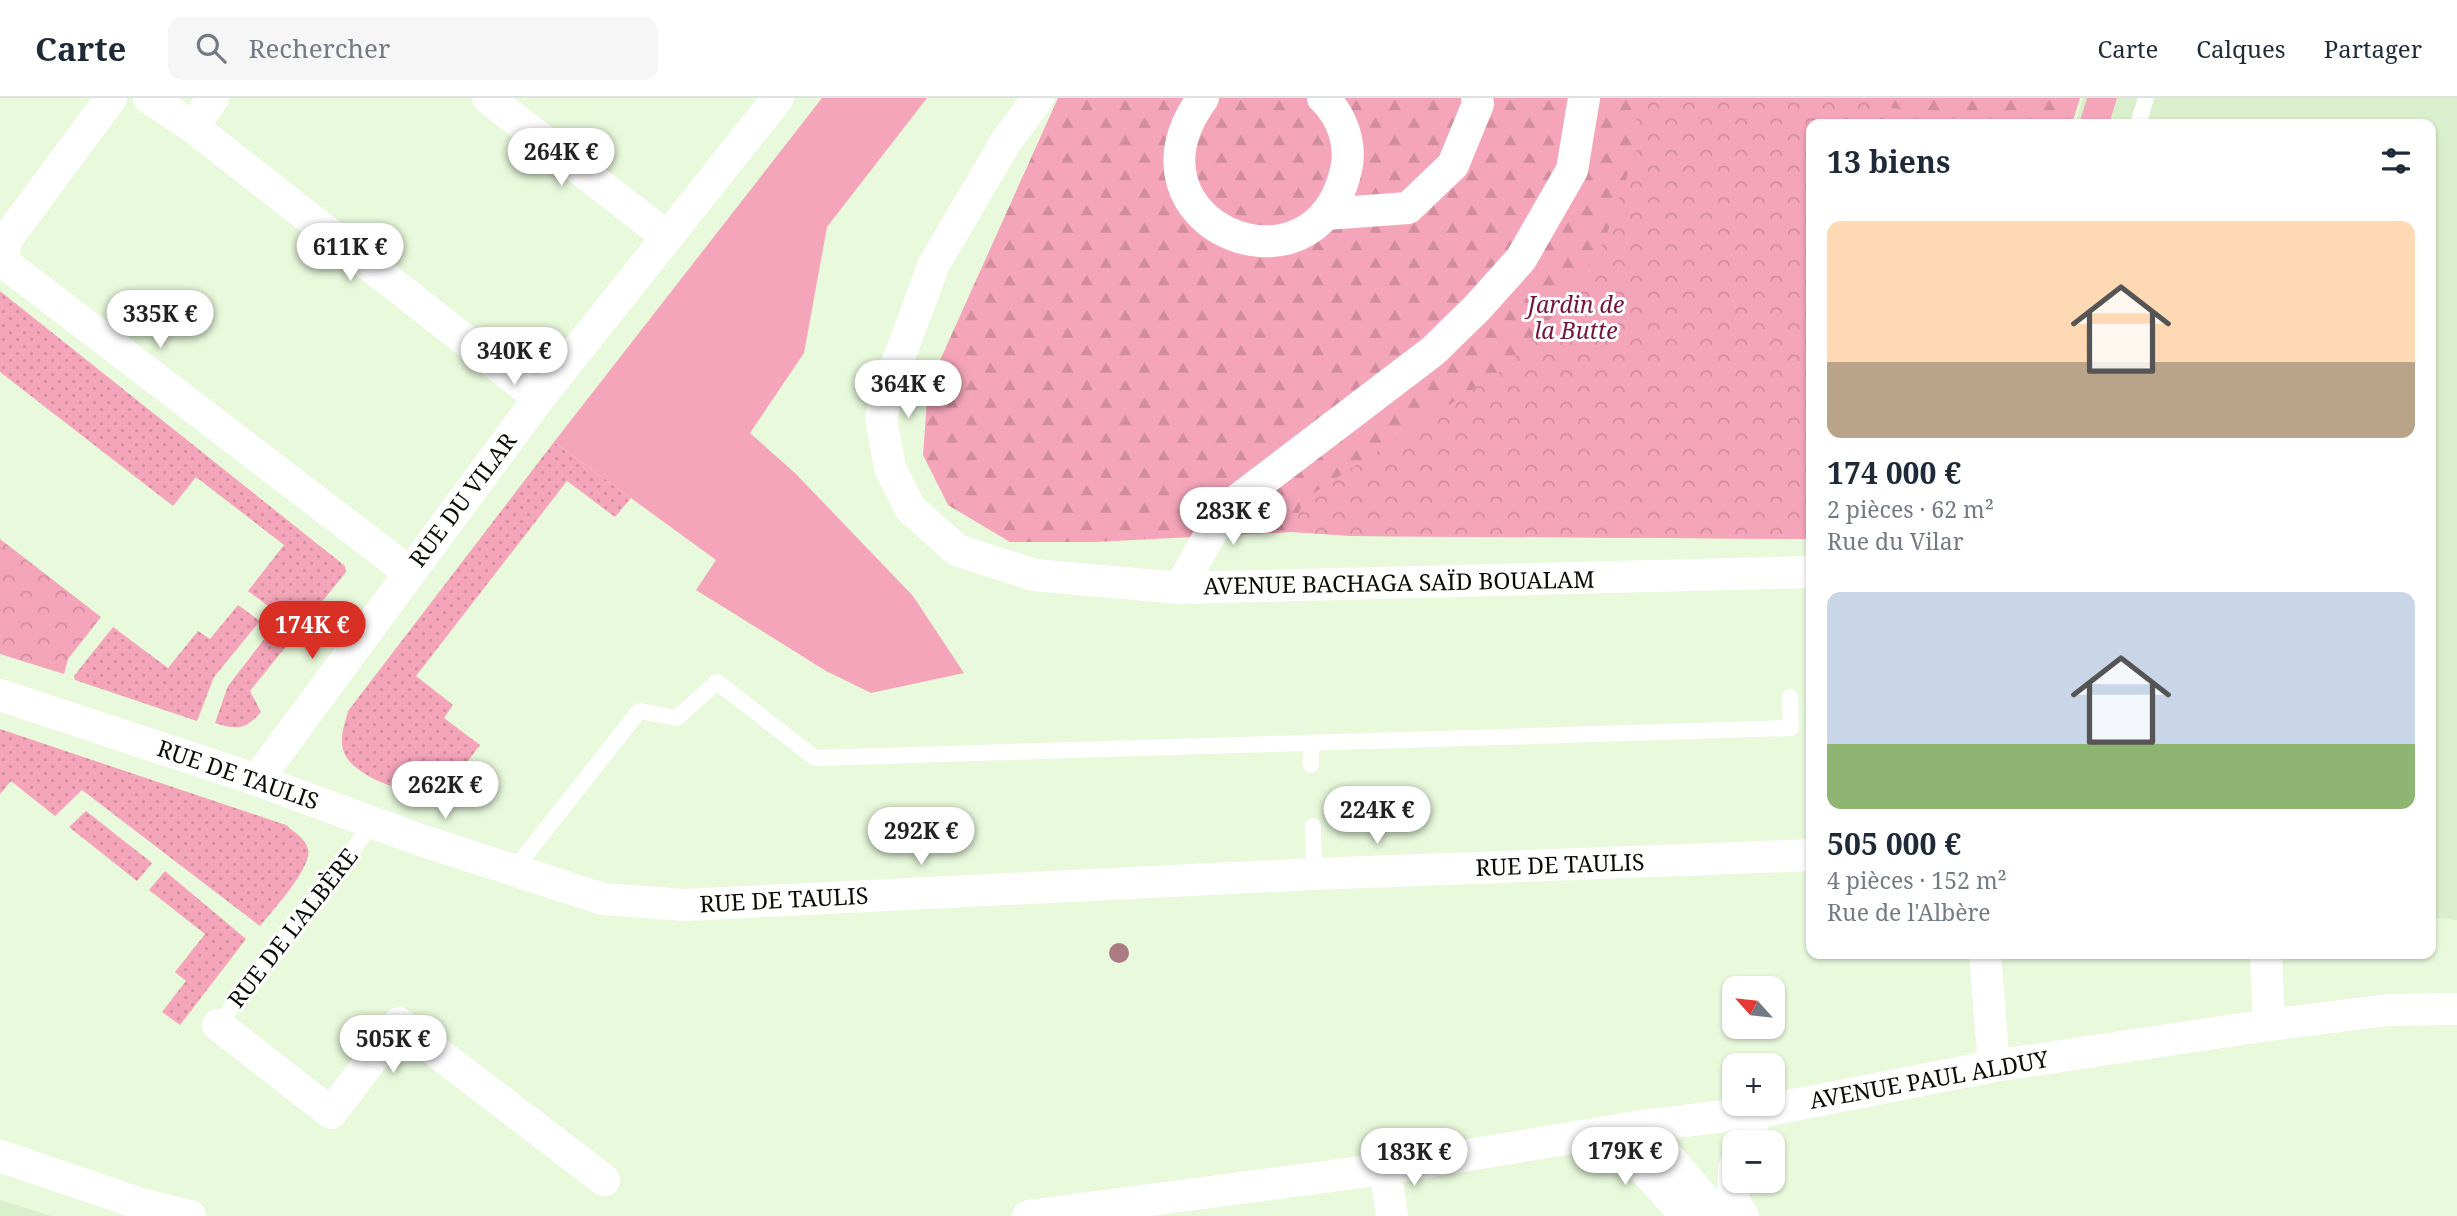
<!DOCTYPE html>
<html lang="fr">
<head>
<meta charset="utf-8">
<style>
	:root { --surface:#fff; --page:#f6f6f7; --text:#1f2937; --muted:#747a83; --line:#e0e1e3; --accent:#d93025 }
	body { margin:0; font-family:"Noto Serif",serif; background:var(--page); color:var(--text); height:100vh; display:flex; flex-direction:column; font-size:26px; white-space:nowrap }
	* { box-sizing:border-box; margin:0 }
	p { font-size:23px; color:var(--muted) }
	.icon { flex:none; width:38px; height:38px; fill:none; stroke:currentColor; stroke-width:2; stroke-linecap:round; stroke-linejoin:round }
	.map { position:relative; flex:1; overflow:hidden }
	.details { position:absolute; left:1806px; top:21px; width:630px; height:840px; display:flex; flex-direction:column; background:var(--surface); border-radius:14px; box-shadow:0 2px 5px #0004 }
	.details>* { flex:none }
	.needle { width:46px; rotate:297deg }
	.tools { position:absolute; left:1722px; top:878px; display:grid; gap:14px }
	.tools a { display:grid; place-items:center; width:63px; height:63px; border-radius:14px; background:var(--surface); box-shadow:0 2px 5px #0004; font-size:35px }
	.price { position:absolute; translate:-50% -60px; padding:0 16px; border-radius:24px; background:#fff; color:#222; font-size:23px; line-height:46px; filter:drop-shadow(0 2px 4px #0008) }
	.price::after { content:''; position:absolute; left:50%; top:42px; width:21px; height:16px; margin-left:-10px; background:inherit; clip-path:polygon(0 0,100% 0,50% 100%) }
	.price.selected { background:var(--accent); color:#fff }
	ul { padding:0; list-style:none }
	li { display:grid; align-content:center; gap:14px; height:371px; padding:0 21px }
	li span { display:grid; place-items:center; height:217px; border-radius:14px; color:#555 }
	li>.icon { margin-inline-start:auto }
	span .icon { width:126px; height:126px; fill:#fffc; stroke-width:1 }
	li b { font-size:30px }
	h2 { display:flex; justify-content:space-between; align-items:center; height:84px; padding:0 21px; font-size:30px }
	header { display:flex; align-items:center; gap:42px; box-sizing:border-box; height:98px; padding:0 35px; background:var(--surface); border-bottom:2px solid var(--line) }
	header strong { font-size:33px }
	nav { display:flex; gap:38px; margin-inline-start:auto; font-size:24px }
	.search { width:490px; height:63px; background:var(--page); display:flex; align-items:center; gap:18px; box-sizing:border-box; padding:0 24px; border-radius:14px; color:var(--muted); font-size:26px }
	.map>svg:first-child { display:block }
	.built { fill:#daefcb }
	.grass { fill:url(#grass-dots) }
	.forest { fill:url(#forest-firs) }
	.park { fill:url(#park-crowns) }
	.garden { fill:#f5a5ba }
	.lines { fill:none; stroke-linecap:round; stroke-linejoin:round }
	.service { stroke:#fff; stroke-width:16 }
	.minor { stroke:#fff; stroke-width:32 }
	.tree { fill:#aa7b84 }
	.labels { text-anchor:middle; stroke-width:6; stroke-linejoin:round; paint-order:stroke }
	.park-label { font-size:23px; font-style:italic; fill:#77143c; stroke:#fff }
	.street-label { font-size:23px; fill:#080d05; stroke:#fff }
</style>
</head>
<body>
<header>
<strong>Carte</strong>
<div class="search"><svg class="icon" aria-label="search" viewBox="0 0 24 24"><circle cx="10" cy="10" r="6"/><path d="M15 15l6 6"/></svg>Rechercher</div>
<nav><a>Carte</a><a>Calques</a><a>Partager</a></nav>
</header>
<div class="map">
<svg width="2457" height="1118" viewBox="0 0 2457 1118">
	<defs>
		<pattern id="grass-dots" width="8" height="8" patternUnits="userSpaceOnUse" patternTransform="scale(1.75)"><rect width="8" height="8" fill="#f5a5ba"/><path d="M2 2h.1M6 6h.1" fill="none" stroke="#d18d9e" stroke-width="1.8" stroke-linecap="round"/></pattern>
		<pattern id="forest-firs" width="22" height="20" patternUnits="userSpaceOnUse" patternTransform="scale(1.75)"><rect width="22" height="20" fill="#f5a5ba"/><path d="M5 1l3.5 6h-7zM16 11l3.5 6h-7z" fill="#d18d9e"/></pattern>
		<pattern id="park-crowns" width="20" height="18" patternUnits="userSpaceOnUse" patternTransform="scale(1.75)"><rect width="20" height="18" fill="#f5a5ba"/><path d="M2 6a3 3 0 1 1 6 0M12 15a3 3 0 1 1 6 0" fill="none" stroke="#d18d9e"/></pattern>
	</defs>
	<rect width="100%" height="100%" fill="#e8f9dc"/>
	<!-- built -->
	<path class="built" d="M2083 0H2457V822L2431 819V26H2075Z
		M0 1102 51 1118H0Z"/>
	<!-- grass -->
	<path class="grass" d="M0 193 345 468 346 474 250 593 261 614C245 632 237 632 215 625L228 588 282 518 248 493 284 447 196 379 173 408 0 274Z
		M554 344 631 400 615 419 567 383 416 578 453 607 444 620 480 647 438 703C410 693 339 680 342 641 342 632 346 622 348 613Z
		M238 507 260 523 214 579 197 623 75 582 74 578 113 529 168 570 198 533 210 541Z
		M0 631 286 727C294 734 305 740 308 751 313 769 272 813 260 828L82 692 55 718 11 683 0 696Z
		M86 713 152 765 137 783 69 729Z
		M165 773 246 841 180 927 162 914 186 883 175 874 205 836 149 792Z"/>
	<!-- forest -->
	<path class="forest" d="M1058 0H2080L2072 26H1811V441L1354 438 1293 434 1094 444H1010L948 407 923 357 928 289Z"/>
	<!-- park -->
	<path class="park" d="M1636 0H1847L1922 16 1923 26H1811V441L1354 438 1293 434 1303 402 1504 271 1563 207 1604 144 1637 50Z
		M0 441 101 519 68 561 64 576 0 556Z"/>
	<!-- garden -->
	<path class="garden" d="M822 0H927L827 129 804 255 750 335 796 376 913 498 964 575 871 595 826 573 696 492 716 462 554 344Z
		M2087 0H2117L2109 26H2079Z"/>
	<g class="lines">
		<!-- service -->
		<path class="service" d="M2138 26 2146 0
			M1311 644V667
			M1313 728 1314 776
			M513 773 639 613 677 620 717 584 815 660 1791 630 1790 599
			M218 927 374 724"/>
		<!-- minor -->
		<path class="minor" d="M111 0 6 142 2 163 409 474
			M149 0 193 29 539 300
			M488 0 666 138
			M1038 0 1005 45 934 166 891 282 881 320 890 370 910 410 957 452 1034 477 1180 490
			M1203 0C1111 125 1315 211 1346 72 1352 46 1342 18 1323 0
			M1584 0 1572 72 1521 161 1477 210 1433 253 1223 413 1180 490 1811 474
			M193 29 213 0
			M1326 116 1408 110 1453 67 1478 6 1477 0
			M0 597 257 682 420 742 603 801 685 807 1314 776 1811 757
			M257 682 539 300 778 0
			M1985 856 1994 968
			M2266 856 2269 927
			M218 927 331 1015 399 925 604 1082
			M1642 1028 1710 1108 1725 1118
			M1642 1028 1643 1070 1686 1118
			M1743 1045 1758 1014
			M0 1058 141 1106 190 1118
			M1734 1069 1733 1102 1743 1118
			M1385 1071 1392 1118
			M1028 1118 1385 1071 1642 1028 1758 1014 1994 968 2269 927 2388 912 2457 911"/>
	</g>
	<!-- trees -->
	<circle class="tree" cx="1119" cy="855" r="10"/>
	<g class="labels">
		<!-- park labels -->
		<g class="park-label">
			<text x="1576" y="215">Jardin de<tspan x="1576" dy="26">la Butte</tspan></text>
		</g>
		<!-- street labels -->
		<g class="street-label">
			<text transform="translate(463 402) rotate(-53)" y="8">RUE DU VILAR</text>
			<text transform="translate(1399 485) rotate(-1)" y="8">AVENUE BACHAGA SAÏD BOUALAM</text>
			<text transform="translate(238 677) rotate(19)" y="8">RUE DE TAULIS</text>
			<text transform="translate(1560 767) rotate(-2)" y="8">RUE DE TAULIS</text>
			<text transform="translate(784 802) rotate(-3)" y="8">RUE DE TAULIS</text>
			<text transform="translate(293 830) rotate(-52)" y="8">RUE DE L'ALBÈRE</text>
			<text transform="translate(1929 982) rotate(-10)" y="8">AVENUE PAUL ALDUY</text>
		</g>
	</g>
</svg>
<div class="tools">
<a><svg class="needle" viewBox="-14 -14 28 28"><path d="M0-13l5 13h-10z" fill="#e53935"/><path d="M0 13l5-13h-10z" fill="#747a83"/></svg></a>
<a>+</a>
<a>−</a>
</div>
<b class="price" style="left:561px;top:90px">264K €</b>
<b class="price" style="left:350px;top:185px">611K €</b>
<b class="price" style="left:160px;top:252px">335K €</b>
<b class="price" style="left:514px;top:289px">340K €</b>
<b class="price" style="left:908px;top:322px">364K €</b>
<b class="price" style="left:1233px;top:449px">283K €</b>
<b class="price selected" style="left:312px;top:563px">174K €</b>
<b class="price" style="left:445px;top:723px">262K €</b>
<b class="price" style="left:1377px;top:748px">224K €</b>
<b class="price" style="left:921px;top:769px">292K €</b>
<b class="price" style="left:393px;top:977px">505K €</b>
<b class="price" style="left:1625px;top:1089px">179K €</b>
<b class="price" style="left:1414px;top:1090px">183K €</b>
<section class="details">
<h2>13 biens<svg class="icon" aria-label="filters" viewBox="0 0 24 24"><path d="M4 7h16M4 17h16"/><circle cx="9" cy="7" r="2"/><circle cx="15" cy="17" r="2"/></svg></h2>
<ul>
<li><span style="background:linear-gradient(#ffd9b3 65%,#b9a48a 0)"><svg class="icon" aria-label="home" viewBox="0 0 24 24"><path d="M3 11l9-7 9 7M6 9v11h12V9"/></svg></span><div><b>174 000 €</b><p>2 pièces · 62 m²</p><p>Rue du Vilar</p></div></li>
<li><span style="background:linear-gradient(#c9d6e8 70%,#8fb573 0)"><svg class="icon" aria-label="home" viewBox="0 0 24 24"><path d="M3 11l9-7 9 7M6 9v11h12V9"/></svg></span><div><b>505 000 €</b><p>4 pièces · 152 m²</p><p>Rue de l'Albère</p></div></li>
</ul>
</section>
</div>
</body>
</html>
